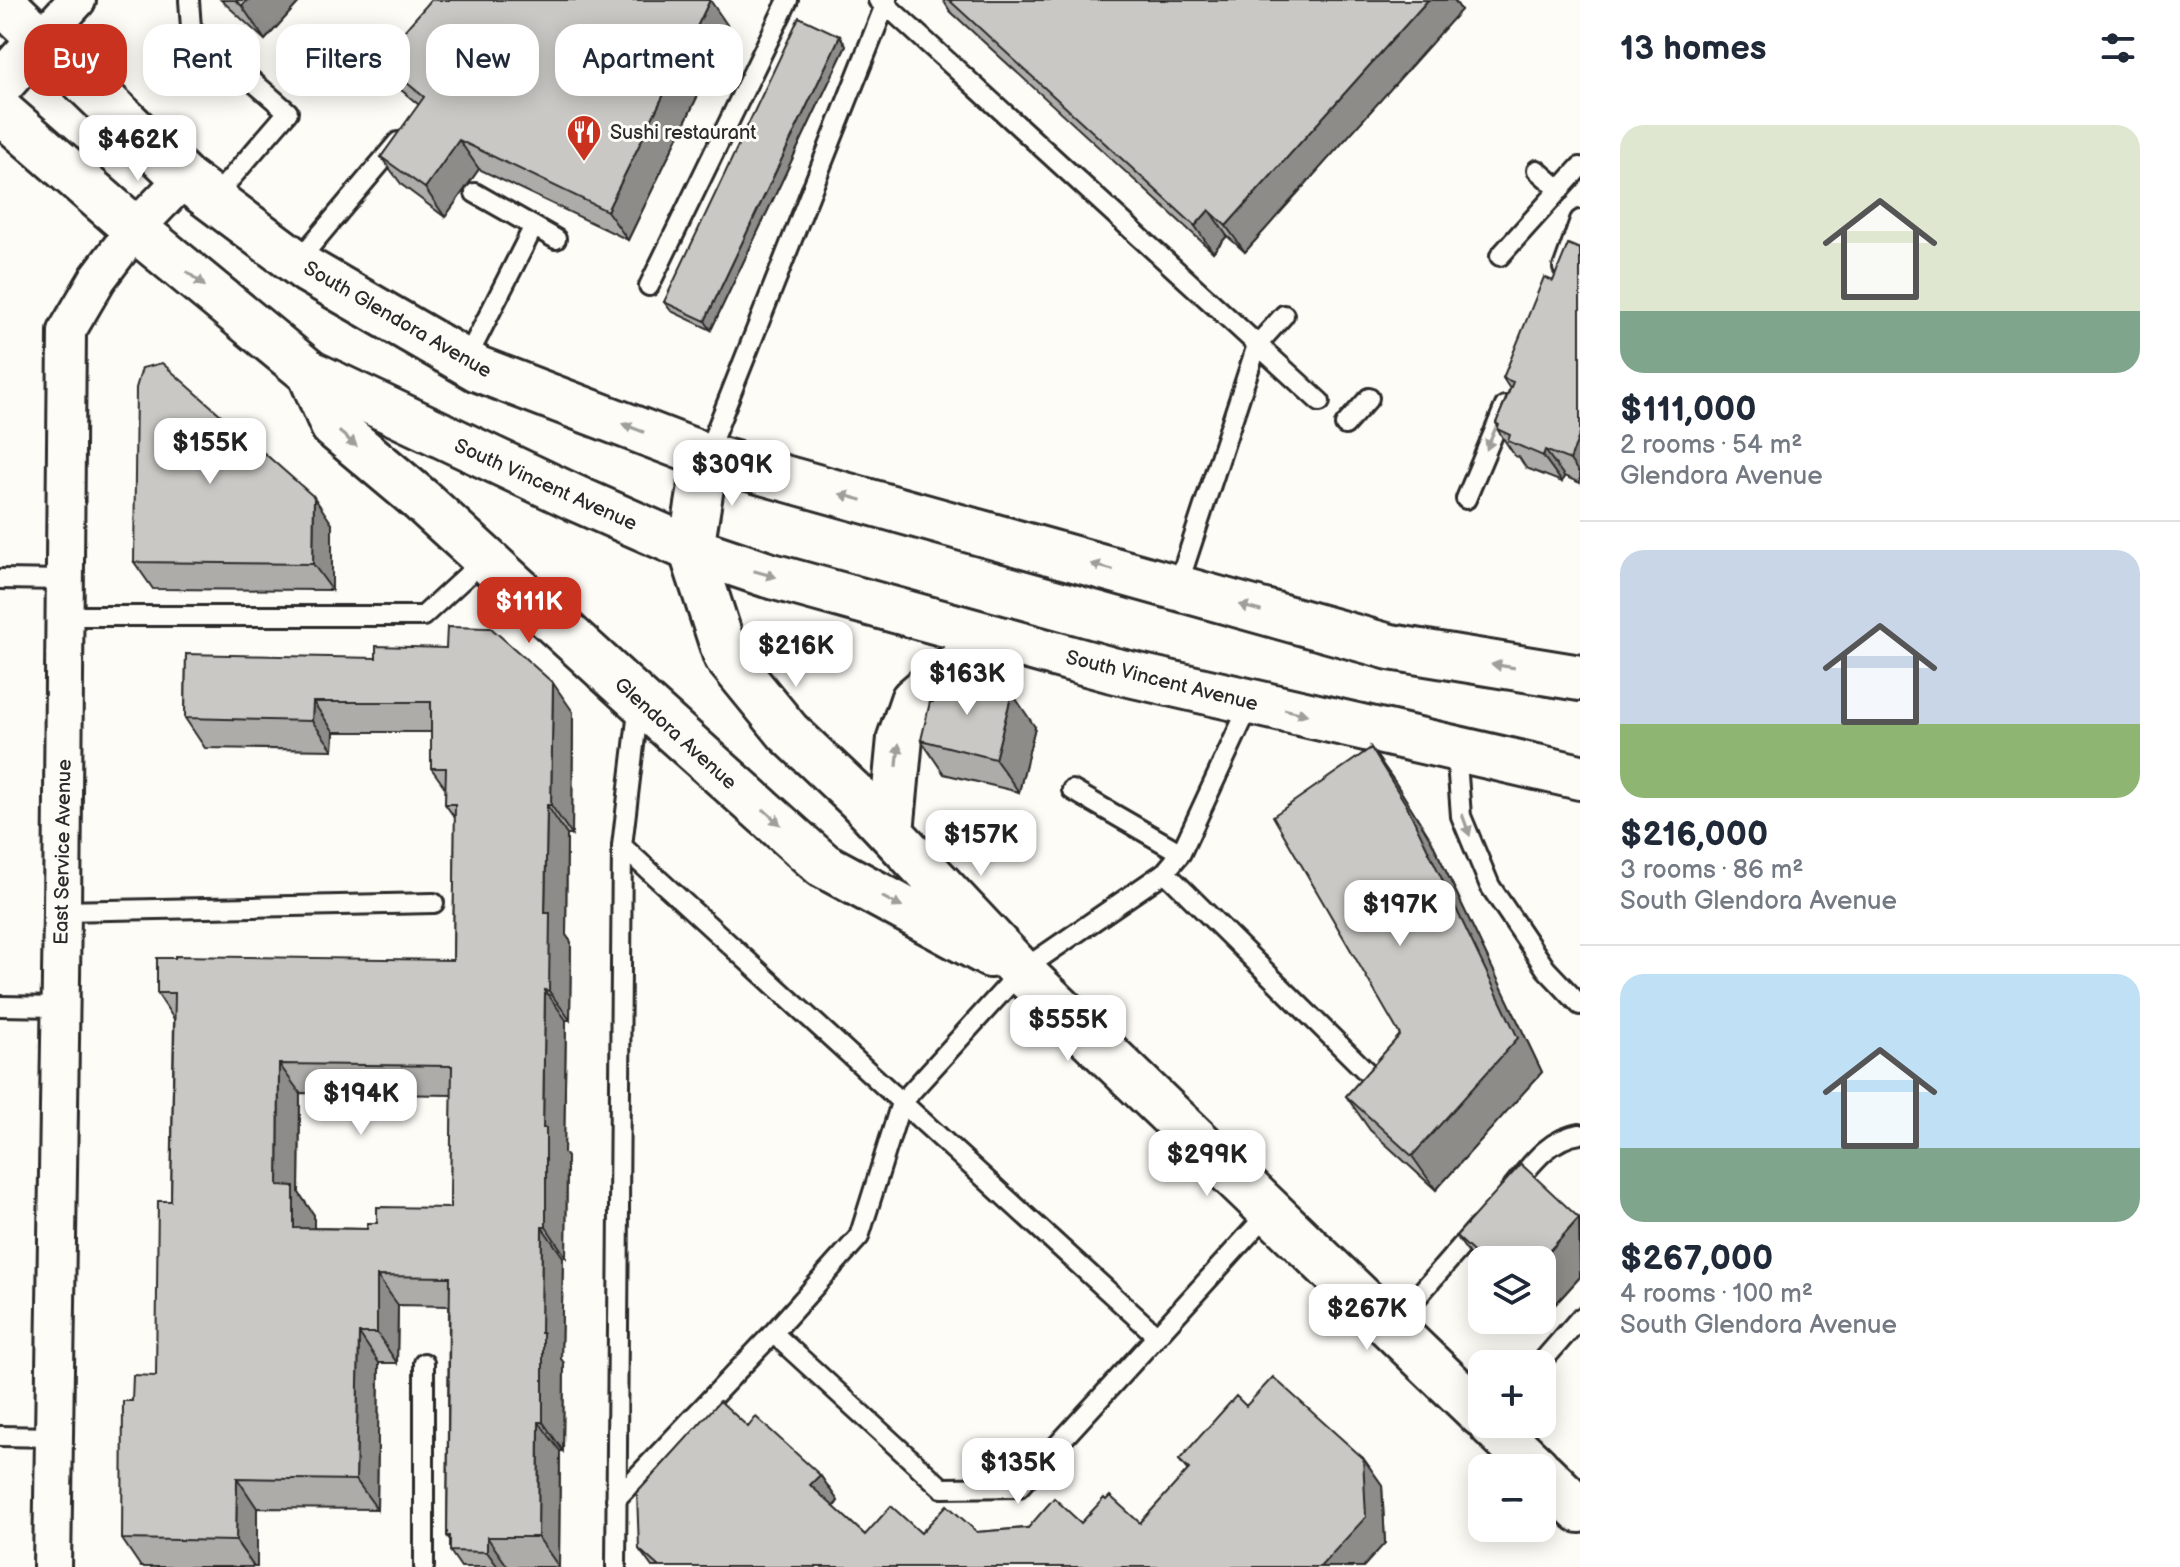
<!DOCTYPE html>
<html lang="en">
<head>
<meta charset="utf-8">
<style>
	:root { --surface:#fff; --page:#f6f6f7; --text:#1f2937; --muted:#747a83; --line:#e0e1e3; --accent:#c8321e }
	body { margin:0; font-family:"Balsamiq Sans",sans-serif; background:var(--page); color:var(--text); height:100vh; display:flex; flex-direction:column; font-size:30px; white-space:nowrap }
	* { box-sizing:border-box; margin:0 }
	p { font-size:26px; color:var(--muted) }
	.icon { flex:none; width:44px; height:44px; fill:none; stroke:currentColor; stroke-width:2; stroke-linecap:round; stroke-linejoin:round }
	.map { position:relative; flex:1; overflow:hidden }
	.side { display:flex; flex-direction:column; background:var(--surface); width:600px }
	.side>* { flex:none }
	.banner { position:absolute; left:24px; top:24px; width:760px; height:72px; display:flex; gap:16px }
	.controls { position:absolute; left:1468px; top:1246px; display:grid; gap:16px }
	.controls a { display:grid; place-items:center; width:88px; height:88px; border-radius:16px; background:var(--surface); box-shadow:0 4px 20px #0003; font-size:40px }
	.price { position:absolute; translate:-50% -68px; padding:0 18px; border-radius:16px; background:#fff; color:#222; font-size:26px; line-height:52px; filter:drop-shadow(0 2px 4px #0008) }
	.price::after { content:''; position:absolute; left:50%; top:48px; width:24px; height:18px; margin-left:-12px; background:inherit; clip-path:polygon(0 0,100% 0,50% 100%) }
	.price.selected { background:var(--accent); color:#fff }
	ul { padding:0; list-style:none }
	li { display:grid; align-content:center; gap:16px; height:424px; padding:0 40px }
	li+li { border-top:2px solid var(--line) }
	li span { display:grid; place-items:center; height:248px; border-radius:24px; color:#555 }
	li>.icon { margin-inline-start:auto }
	span .icon { width:144px; height:144px; fill:#fffc; stroke-width:1 }
	li b { font-size:34px }
	h2 { display:flex; justify-content:space-between; align-items:center; height:96px; padding:0 40px; font-size:34px }
	.tag { padding:0 28px; border-radius:24px; background:var(--surface); box-shadow:0 4px 20px #0003; font-size:28px; line-height:72px }
	.tag.selected { background:var(--accent); color:#fff }
	main { display:flex; flex:1; min-height:0 }
	.map>svg:first-child { display:block }
	.lines { fill:none; stroke-linecap:round; stroke-linejoin:round }
	.service-casing { stroke:#2b2b2b; stroke-width:24 }
	.minor-casing { stroke:#2b2b2b; stroke-width:42 }
	.tertiary-casing { stroke:#2b2b2b; stroke-width:50 }
	.primary-casing { stroke:#2b2b2b; stroke-width:50 }
	.service { stroke:#fdfcf7; stroke-width:18 }
	.minor { stroke:#fdfcf7; stroke-width:36 }
	.tertiary { stroke:#fdfcf7; stroke-width:44 }
	.primary { stroke:#fdfcf7; stroke-width:44 }
	.wall { fill:#adaca9; stroke:#2b2b2b; stroke-width:2; fill-rule:evenodd }
	.shaded-wall { fill:#8d8c89; stroke:#2b2b2b; stroke-width:2 }
	.building { fill:#c9c8c4; stroke:#2b2b2b; stroke-width:2; fill-rule:evenodd }
	.oneway { fill:#9e9e9b }
	.labels { text-anchor:middle; stroke-width:6; stroke-linejoin:round; paint-order:stroke }
	.poi-label { font-size:20px; fill:#2b2b2b; stroke:#fdfcf7; text-anchor:start }
	.street-label { font-size:20px; fill:#2b2b2b; stroke:#fdfcf7 }
</style>
</head>
<body>
<main>
<div class="map">
<svg width="1580" height="1567" viewBox="0 0 1580 1567">
	<rect width="100%" height="100%" fill="#fdfcf7"/>
	<filter id="ink" filterUnits="userSpaceOnUse"><feTurbulence type="fractalNoise" baseFrequency=".0125" numOctaves="2"/><feDisplacementMap in="SourceGraphic" scale="16" xChannelSelector="R" yChannelSelector="G"/><feConvolveMatrix kernelMatrix="1 2 1 2 8 2 1 2 1" color-interpolation-filters="sRGB"/></filter>
	<g filter="url(#ink)">
		<g class="lines">
			<!-- service casing -->
			<g class="service-casing">
				<path id="service" d="M189 0 191 28 288 112 213 199
					M878 0 885 4 1320 402
					M1537 170 1560 190
					M475 193 556 239
					M1500 256 1580 167
					M297 262 398 142
					M1563 268 1580 220
					M649 286 788 0
					M465 362 533 228
					M1345 425 1369 398
					M706 456 887 0
					M1466 499 1505 406
					M0 579 65 580
					M1177 588 1257 345 1284 315
					M64 616H423L485 559
					M1456 748 1461 816 1490 886 1546 969 1580 1005
					M1072 790 1181 853
					M1165 872 1379 1084
					M62 911 434 903
					M0 1006 60 1007
					M1511 1189C1530 1166 1549 1138 1580 1134
					M1391 1327 1478 1227
					M773 1333 859 1237 901 1103 1021 971 1165 872 1181 853 1251 702
					M1157 1336 1269 1212
					M424 1363V1567
					M1540 1364 1580 1318
					M0 1436 54 1437
					M616 1499 773 1333 942 1488 1019 1487 1157 1336 622 846
					M616 1567 622 846 639 703"/>
			</g>
			<!-- minor casing -->
			<g class="minor-casing">
				<path id="minor" d="M41 39 77 0
					M52 1567 62 911 67 331 98 278 135 229 184 178"/>
			</g>
			<!-- tertiary casing -->
			<g class="tertiary-casing">
				<path id="tertiary" d="M310 373 333 426 421 500 629 691 823 865 990 955
					M706 456 691 549 726 656 788 732 859 799 1021 971 1482 1415
					M891 832 900 738 913 700 947 671 1003 640
					M1491 1424 1537 1468
					M1542 1473 1580 1510"/>
			</g>
			<!-- primary casing -->
			<g class="primary-casing">
				<path id="primary" d="M0 0 184 178 307 270 478 369 706 456 773 475 1390 647 1580 678
					M0 85 41 39
					M0 111 135 229 310 373 575 498 691 549 768 575 1112 670 1580 777"/>
			</g>
			<!-- service -->
			<use href="#service" class="service"/>
			<!-- minor -->
			<use href="#minor" class="minor"/>
			<!-- tertiary -->
			<use href="#tertiary" class="tertiary"/>
			<!-- primary -->
			<use href="#primary" class="primary"/>
		</g>
		<!-- wall -->
		<path class="wall" d="M221 0H301L265 40Z
			M943 0H1454L1461 10 1245 252 1227 236 1213 252 950 11Z
			M730 29 628 240 479 169 445 217 402 185 381 157 419 105 400 89 379 60Z
			M840 36 846 46 711 330 671 311 664 302Z
			M1580 249V483L1564 476 1562 482 1526 468 1519 457 1515 456 1497 429 1498 427 1496 423 1510 389 1503 378 1553 281Z
			M332 524V590L153 589 134 562Z
			M186 654 573 712 572 835H567L566 935 571 942 570 1020H566L564 1153 567 1157 566 1257H563L561 1359 564 1363 563 1451H560L559 1567H461L450 1551V1540L447 1536 449 1306 398 1305 397 1363H379L377 1509 257 1508V1567H141L122 1539 132 1401 156 1376 171 1201 174 1019 157 993 453 960 455 818 445 804 446 789 431 768V732H334L333 750 205 748 185 718ZM300 1093 452 1095 450 1208 367 1229 314 1228V1215L299 1193Z
			M1035 727 1019 792 944 774 921 740Z
			M1371 748 1395 782 1431 840 1542 1072 1436 1190 1370 1130 1346 1096 1400 1035Z
			M1580 1220V1277L1542 1319V1260H1482V1272L1456 1236Z
			M1246 1406 1363 1458 1382 1485 1385 1543 1363 1567H652L639 1549 748 1427 820 1475 838 1501 834 1507 865 1535 977 1532 1081 1523 1106 1500 1140 1523 1188 1471 1179 1460Z"/>
		<!-- shaded-wall -->
		<path class="shaded-wall" d="M247 0H301L265 40 242 6Z
			M710 0 730 29 628 240 607 211Z
			M1428 0H1454L1461 10 1245 252 1226 226Z
			M840 36 846 46 711 330 705 321Z
			M459 140 479 169 445 217 425 188Z
			M1209 210 1227 236 1213 252 1195 226Z
			M1580 433V474L1570 460Z
			M1545 450 1564 476 1562 482 1543 456Z
			M314 497 332 524V590L313 564Z
			M553 683 573 712 572 835 551 805Z
			M1012 693 1035 727 1019 792 995 759Z
			M313 702 334 732 333 750 312 721Z
			M1371 748 1395 782 1431 840 1542 1072 1436 1190 1412 1156Z
			M547 805 567 835 566 935 571 942 570 1020 549 991 545 913Z
			M545 990 566 1020 564 1153 567 1157 566 1257 546 1227 543 1128Z
			M279 1064 300 1093 299 1193 314 1215V1258L294 1228 278 1185Z
			M1579 1218 1580 1277 1542 1319V1260Z
			M542 1227 563 1257 561 1359 564 1363 563 1451 543 1422 541 1333Z
			M377 1276 398 1305 397 1363 377 1333Z
			M359 1333 379 1363 377 1509 356 1480Z
			M539 1422 560 1451 559 1567 538 1537Z
			M1363 1458 1382 1485 1385 1543 1363 1567H1320Z
			M820 1475 838 1501 829 1512 810 1485Z
			M237 1478 257 1508V1567H254L236 1541Z
			M487 1537 508 1567H498L487 1552Z"/>
		<!-- building -->
		<path class="building" d="M235 0H247L242 6Z
			M431 0H710L607 211 459 140 425 188 381 157 424 97 379 60Z
			M949 0H1428L1226 226 1209 210 1195 226Z
			M799 17 840 36 705 321 664 302Z
			M1568 244 1580 249V433L1570 460 1545 450 1543 456 1508 441 1510 435 1497 429 1499 425 1496 423 1513 382 1503 378 1544 277 1553 281Z
			M162 363 314 497 313 564 134 562 136 388 142 368Z
			M447 627 491 628 553 683 551 805H547L545 913H550L549 991 545 990 543 1128H546V1227H542L541 1333H543V1422H539L538 1537H487V1552L450 1551V1536H447L450 1277 377 1276V1333H359L356 1480 237 1478 236 1541 122 1539 123 1401H132L133 1375 156 1376 158 1201H171L175 993H157V958H175V956L453 960 455 804H445L446 768H431V702H313L312 721 185 718 186 654 376 658V646L446 648ZM279 1064 452 1066 450 1208 377 1207V1223H367V1229L294 1228V1186L278 1185Z
			M940 675 1012 693 995 759 921 740 930 702H933Z
			M1371 748 1407 806 1518 1038 1412 1156 1346 1096 1400 1035 1273 816Z
			M1521 1164 1579 1218 1541 1260H1482L1456 1236Z
			M1273 1377 1363 1458 1366 1517 1320 1567H659L639 1549 637 1493 720 1401 748 1427 756 1417 820 1475 810 1485 865 1535 891 1506 921 1533 947 1505 977 1532 1028 1528 1054 1498 1081 1523 1104 1498 1106 1500 1110 1496 1140 1523 1189 1469 1179 1460 1236 1396 1246 1406Z"/>
		<!-- one-way arrows -->
		<defs><path id="oneway-solid" d="M-6-.8H1V-3.2L6.5 0L1 3.2V.8H-6Z" transform="scale(2)"/></defs>
		<g class="oneway">
			<use href="#oneway-solid" transform="translate(196 279) rotate(39)"/>
			<use href="#oneway-solid" transform="translate(633 428) rotate(-159)"/>
			<use href="#oneway-solid" transform="translate(348 439) rotate(40)"/>
			<use href="#oneway-solid" transform="translate(1491 439) rotate(113)"/>
			<use href="#oneway-solid" transform="translate(851 497) rotate(-164)"/>
			<use href="#oneway-solid" transform="translate(1102 567) rotate(-164)"/>
			<use href="#oneway-solid" transform="translate(765 574) rotate(16)"/>
			<use href="#oneway-solid" transform="translate(1250 608) rotate(-164)"/>
			<use href="#oneway-solid" transform="translate(1503 666) rotate(-171)"/>
			<use href="#oneway-solid" transform="translate(1296 712) rotate(13)"/>
			<use href="#oneway-solid" transform="translate(898 755) rotate(-85)"/>
			<use href="#oneway-solid" transform="translate(772 817) rotate(42)"/>
			<use href="#oneway-solid" transform="translate(1466 825) rotate(70)"/>
			<use href="#oneway-solid" transform="translate(892 902) rotate(28)"/>
		</g>
	</g>
	<!-- icons -->
	<defs>
		<g id="restaurant-pin" transform="scale(1.8)"><path d="M0 17L-7.5 6A9.5 9.5 0 1 1 7.5 6Z" fill="#c8321e" stroke="#fdfcf7"/><path d="M-5-6h1v4h1v-4h1v4h1v-4h1v5L-1.5 .5V6h-2V.5L-5-1ZM5-6V6H3V1.5H1.5Q1.5-4 5-6Z" fill="#fff"/></g>
	</defs>
	<g fill-rule="evenodd">
		<use href="#restaurant-pin" x="584" y="132"/>
	</g>
	<g class="labels">
		<!-- poi labels -->
		<g class="poi-label">
			<text x="610" y="139">Sushi restaurant</text>
		</g>
		<!-- street labels -->
		<g class="street-label">
			<text transform="translate(398 319) rotate(30)" y="7">South Glendora Avenue</text>
			<text transform="translate(546 484) rotate(24)" y="7">South Vincent Avenue</text>
			<text transform="translate(1162 680) rotate(14)" y="7">South Vincent Avenue</text>
			<text transform="translate(676 733) rotate(42)" y="7">Glendora Avenue</text>
			<text transform="translate(62 852) rotate(-89)" y="7">East Service Avenue</text>
		</g>
	</g>
</svg>
<div class="controls">
<a><svg class="icon" aria-label="layers" viewBox="0 0 24 24"><path d="M12 4l9 5-9 5-9-5zM3 14l9 5 9-5"/></svg></a>
<a>+</a>
<a>−</a>
</div>
<b class="price" style="left:138px;top:183px">$462K</b>
<b class="price" style="left:210px;top:486px">$155K</b>
<b class="price" style="left:732px;top:508px">$309K</b>
<b class="price selected" style="left:529px;top:645px">$111K</b>
<b class="price" style="left:796px;top:689px">$216K</b>
<b class="price" style="left:967px;top:717px">$163K</b>
<b class="price" style="left:981px;top:878px">$157K</b>
<b class="price" style="left:1400px;top:948px">$197K</b>
<b class="price" style="left:1068px;top:1063px">$555K</b>
<b class="price" style="left:361px;top:1137px">$194K</b>
<b class="price" style="left:1207px;top:1198px">$299K</b>
<b class="price" style="left:1367px;top:1352px">$267K</b>
<b class="price" style="left:1018px;top:1506px">$135K</b>
<div class="banner">
<a class="tag selected">Buy</a>
<a class="tag">Rent</a>
<a class="tag">Filters</a>
<a class="tag">New</a>
<a class="tag">Apartment</a>
</div>
</div>
<section class="side">
<h2>13 homes<svg class="icon" aria-label="filters" viewBox="0 0 24 24"><path d="M4 7h16M4 17h16"/><circle cx="9" cy="7" r="2"/><circle cx="15" cy="17" r="2"/></svg></h2>
<ul>
<li><span style="background:linear-gradient(#dfe7d0 75%,#7fa58c 0)"><svg class="icon" aria-label="home" viewBox="0 0 24 24"><path d="M3 11l9-7 9 7M6 9v11h12V9"/></svg></span><div><b>$111,000</b><p>2 rooms · 54 m²</p><p>Glendora Avenue</p></div></li>
<li><span style="background:linear-gradient(#c9d6e8 70%,#8fb573 0)"><svg class="icon" aria-label="home" viewBox="0 0 24 24"><path d="M3 11l9-7 9 7M6 9v11h12V9"/></svg></span><div><b>$216,000</b><p>3 rooms · 86 m²</p><p>South Glendora Avenue</p></div></li>
<li><span style="background:linear-gradient(#bfe0f5 70%,#7fa58c 0)"><svg class="icon" aria-label="home" viewBox="0 0 24 24"><path d="M3 11l9-7 9 7M6 9v11h12V9"/></svg></span><div><b>$267,000</b><p>4 rooms · 100 m²</p><p>South Glendora Avenue</p></div></li>
</ul>
</section>
</main>
</body>
</html>
